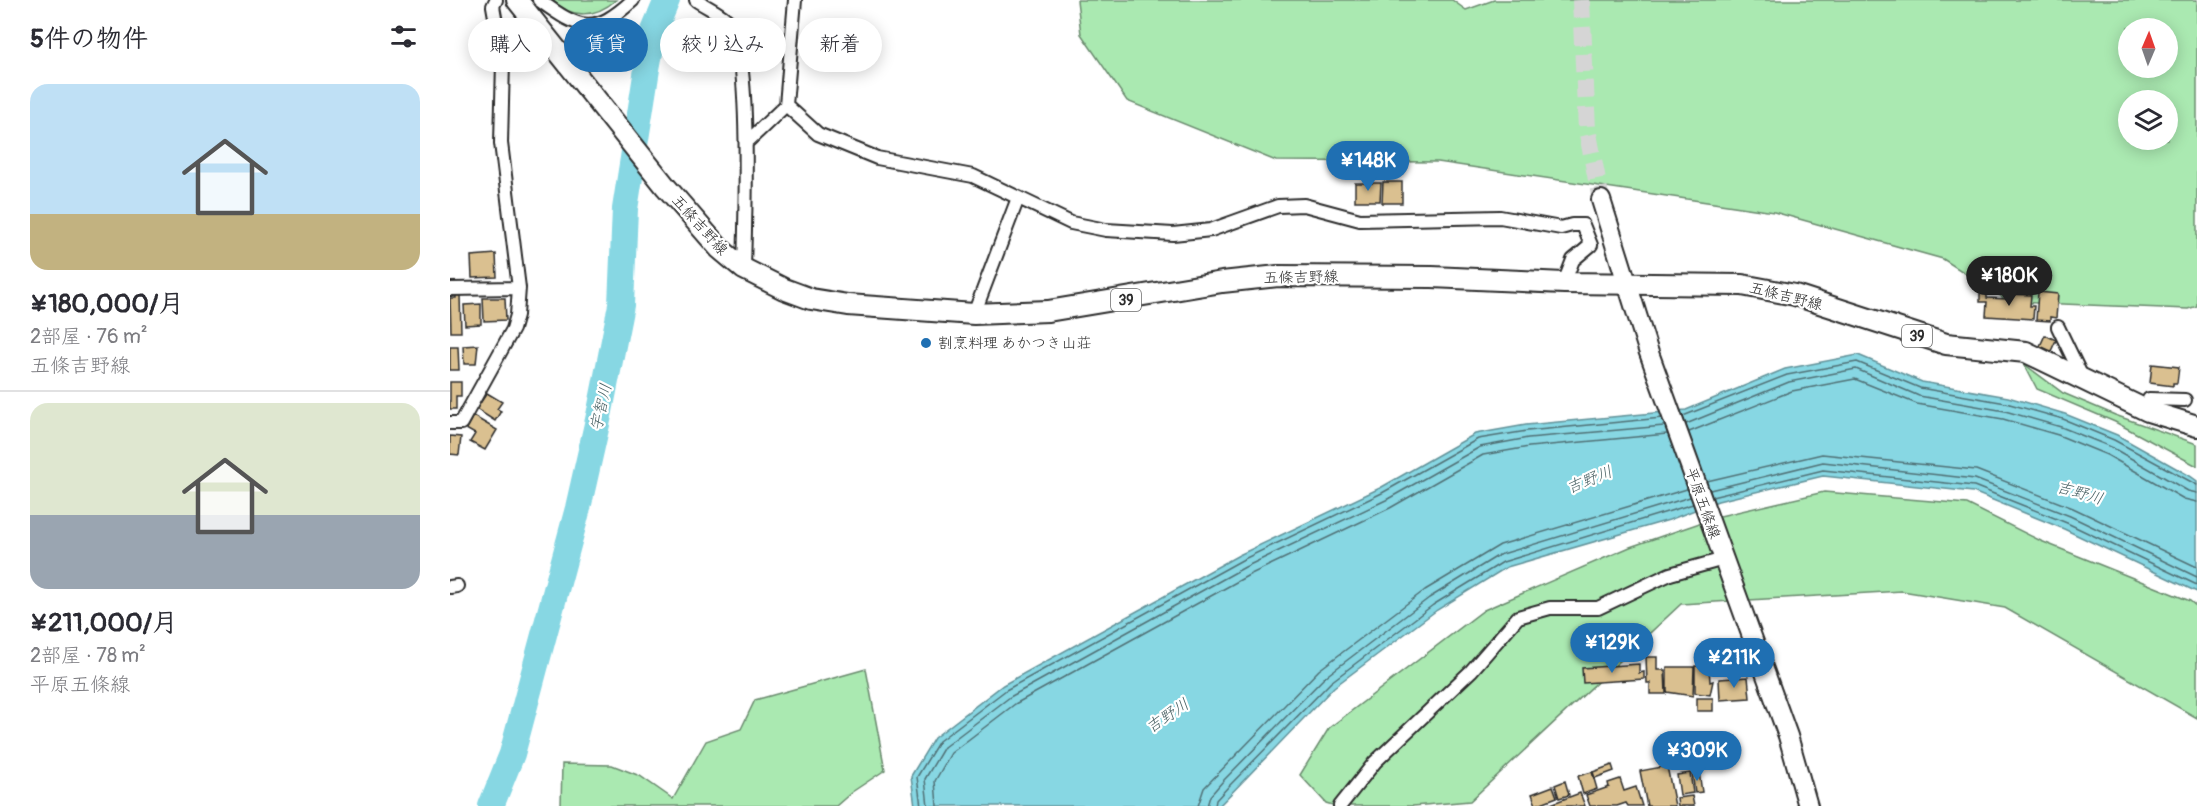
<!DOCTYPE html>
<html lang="ja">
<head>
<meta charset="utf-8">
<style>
	:root { --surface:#fff; --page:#f2f2f3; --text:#2b2b33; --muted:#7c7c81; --line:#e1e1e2; --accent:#1f6fb2 }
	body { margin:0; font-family:Pangolin,"Klee One",sans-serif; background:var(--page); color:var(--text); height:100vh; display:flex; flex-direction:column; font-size:22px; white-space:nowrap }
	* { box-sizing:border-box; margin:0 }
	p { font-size:20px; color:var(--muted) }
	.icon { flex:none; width:33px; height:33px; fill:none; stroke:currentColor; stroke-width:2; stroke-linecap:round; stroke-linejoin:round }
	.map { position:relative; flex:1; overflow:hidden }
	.details { display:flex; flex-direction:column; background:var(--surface); width:450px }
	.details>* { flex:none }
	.hud { position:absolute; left:18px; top:18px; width:570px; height:54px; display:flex; gap:12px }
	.needle { width:39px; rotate:2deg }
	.buttons { position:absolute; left:1668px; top:18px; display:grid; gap:12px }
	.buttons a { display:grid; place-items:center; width:60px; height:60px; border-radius:50%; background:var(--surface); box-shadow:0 3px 15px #0003; font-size:30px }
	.price { position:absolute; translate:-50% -51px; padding:0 14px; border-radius:21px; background:var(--accent); color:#fff; font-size:20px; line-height:39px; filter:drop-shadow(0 2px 3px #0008) }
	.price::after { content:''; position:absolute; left:50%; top:36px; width:18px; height:14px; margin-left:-9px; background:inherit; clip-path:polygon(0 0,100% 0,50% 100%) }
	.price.active { background:#222; color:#fff }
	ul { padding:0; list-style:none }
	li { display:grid; align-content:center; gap:12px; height:318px; padding:0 30px }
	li+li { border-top:2px solid var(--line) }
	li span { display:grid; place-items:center; height:186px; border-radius:18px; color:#555 }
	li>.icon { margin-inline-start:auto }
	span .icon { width:108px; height:108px; fill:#fffc; stroke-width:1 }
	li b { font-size:26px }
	h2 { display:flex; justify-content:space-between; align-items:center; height:72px; padding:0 30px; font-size:26px }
	.pill { padding:0 21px; border-radius:27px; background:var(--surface); box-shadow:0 3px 15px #0003; font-size:21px; line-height:54px }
	.pill.active { background:var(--accent); color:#fff }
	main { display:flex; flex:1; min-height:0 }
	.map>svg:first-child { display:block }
	.green { fill:#aae9b1; stroke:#6a8a6e; stroke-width:1.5; fill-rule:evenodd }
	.water { fill:#87d7e3; stroke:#629299; stroke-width:1.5 }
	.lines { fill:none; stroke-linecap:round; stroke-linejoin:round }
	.shore { stroke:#507075; stroke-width:1.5 }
	.river { stroke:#87d7e3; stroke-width:26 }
	.building { fill:#dac090; stroke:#2b2b2b; stroke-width:1.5 }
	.secondary-tunnel { stroke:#d5d5d5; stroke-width:18; stroke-dasharray:18 9; stroke-linecap:butt }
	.minor-casing { stroke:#2b2b2b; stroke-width:16 }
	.secondary-casing { stroke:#2b2b2b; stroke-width:22 }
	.primary-casing { stroke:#2b2b2b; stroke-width:24 }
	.minor { stroke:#fff; stroke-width:12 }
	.secondary { stroke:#fff; stroke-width:18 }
	.primary { stroke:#fff; stroke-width:20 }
	.poi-dot { fill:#1f6fb2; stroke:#fff; stroke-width:2 }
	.labels { text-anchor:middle; stroke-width:4.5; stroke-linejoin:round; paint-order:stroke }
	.shield { fill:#fff; stroke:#6b6b6b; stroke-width:1.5 }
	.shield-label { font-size:14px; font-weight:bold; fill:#2b2b2b }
	.street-label { font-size:15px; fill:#2b2b2b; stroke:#fff }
	.poi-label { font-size:15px; fill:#2b2b2b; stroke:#fff; text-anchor:start }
	.water-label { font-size:16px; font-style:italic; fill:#475f62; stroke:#fff }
</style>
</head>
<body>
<main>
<section class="details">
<h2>5件の物件<svg class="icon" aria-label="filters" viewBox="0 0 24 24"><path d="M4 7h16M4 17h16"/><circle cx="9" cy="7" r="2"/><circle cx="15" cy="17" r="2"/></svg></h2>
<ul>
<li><span style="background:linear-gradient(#bfe0f5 70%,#c2b280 0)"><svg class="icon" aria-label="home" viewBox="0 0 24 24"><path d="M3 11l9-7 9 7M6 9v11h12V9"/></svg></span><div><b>¥180,000/月</b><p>2部屋 · 76 m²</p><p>五條吉野線</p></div></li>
<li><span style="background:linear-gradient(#dfe7d0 60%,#9aa5b1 0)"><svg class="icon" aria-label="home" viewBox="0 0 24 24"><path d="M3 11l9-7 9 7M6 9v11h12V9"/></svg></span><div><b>¥211,000/月</b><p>2部屋 · 78 m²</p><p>平原五條線</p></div></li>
</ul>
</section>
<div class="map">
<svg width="1747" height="806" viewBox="0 0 1747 806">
	<rect width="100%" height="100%" fill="#fff"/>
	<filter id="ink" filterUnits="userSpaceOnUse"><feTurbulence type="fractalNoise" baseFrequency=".0167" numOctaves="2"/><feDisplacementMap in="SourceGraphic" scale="12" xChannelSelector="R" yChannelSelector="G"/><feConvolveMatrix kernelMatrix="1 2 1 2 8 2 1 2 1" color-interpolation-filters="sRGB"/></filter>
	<g filter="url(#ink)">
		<!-- green -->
		<path class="green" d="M102 0H166C145 18 122 19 102 0Z
			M627 0H1002L1016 10 1044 0H1747V306L1738 309 1560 302 1493 259 1324 212 988 162 826 161 677 101 631 34ZM1678 28H1718V68H1678ZM1678 100H1718V140H1678Z
			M1574 364 1613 393 1665 415 1747 444V466L1665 422 1587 389Z
			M1374 492 1517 504 1591 541 1740 601 1747 607V718L1555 608 1452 591 1231 604 1020 801 963 806H886L876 803 850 775 879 728 1034 610 1180 547 1270 516Z
			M416 669 435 770 402 792 386 806H111L112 764 162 765 190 776 223 799 256 741 291 729 305 700Z"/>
		<!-- water -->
		<path class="water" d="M1408 355 1472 382 1558 397 1615 414 1667 435 1740 476 1747 481V592L1614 529 1523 492 1373 476 1268 501 1219 520 1057 567 987 610 884 687 769 806H465L461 776 484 738 553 685 789 555 930 488 1025 434 1076 425 1236 410 1335 369Z"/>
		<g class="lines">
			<!-- shore -->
			<path class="shore" d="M1233 416 1337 375 1407 362 1470 388 1556 403 1613 419 1664 440 1747 485
				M1236 424 1339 382 1406 369 1469 396 1555 411 1611 427 1661 447 1738 491 1747 493
				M1239 432 1342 391 1405 379 1467 404 1553 419 1608 435 1657 455 1734 499 1747 502
				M1257 481 1372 454 1526 470 1623 508 1747 567
				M1260 490 1373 462 1525 479 1620 516 1747 577
				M1262 497 1373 470 1524 486 1617 523 1747 585
				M471 806 467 777 489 741 556 690 792 560 932 493 1028 439 1077 431 1212 418
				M478 806 475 779 494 747 560 697 795 567 936 500 1030 447 1078 438 1214 426
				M487 806 485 781 501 753 565 704 799 575 940 508 1033 455 1079 447 1217 434
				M748 806 754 788 869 670 975 590 1050 545 1237 489
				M757 806 760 796 773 781 875 677 979 598 1049 555 1240 497
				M765 806 766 800 779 786 881 682 983 605 1053 562 1243 504"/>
			<!-- river -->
			<path class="river" d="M41 806 62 754 128 508 150 411 171 305 175 209 197 69 204 31 217 0"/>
		</g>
		<!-- building -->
		<path class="building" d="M933 182H952V203H932Z
			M905 183H931L930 201H905Z
			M46 254 47 277 22 278 21 256Z
			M1547 278 1567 281 1566 286H1562V291L1547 290Z
			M1588 292 1608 294 1606 318 1600 317V321L1586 320Z
			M1530 294H1537V298L1558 299V294L1581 295 1580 306H1584L1583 319 1536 316 1537 302H1530Z
			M6 295H10L11 332H1L0 298H6Z
			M33 298H55L56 320 34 321Z
			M31 304V324L15 325 14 305Z
			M1595 335 1606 340 1601 351 1590 346Z
			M28 345 26 364H14L13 346Z
			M0 347H8L9 370H0Z
			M1702 364 1729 367 1727 383H1723V386L1700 383Z
			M0 382H11V396H6V409H0Z
			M37 393 52 402 47 409 51 411 45 421 26 409Z
			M23 416 47 430 35 450 20 442 25 434 16 429Z
			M0 436 11 437 9 455 0 454Z
			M1196 657H1207V670H1215L1216 694H1200V683H1197Z
			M1189 664V673L1194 672V679L1133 683 1132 668Z
			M1245 666H1259L1260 682 1263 681 1260 695 1245 693Z
			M1217 667H1244L1243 696 1217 692Z
			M1298 677 1300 698 1270 700 1269 679Z
			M1247 698H1263V711H1247Z
			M1162 765 1164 771 1145 778 1143 772Z
			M1217 766 1225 806H1197L1190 771Z
			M1142 772 1147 789 1133 794 1128 776Z
			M1249 772 1252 792 1245 793 1242 773Z
			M1240 773 1243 793 1230 795 1227 775Z
			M1170 779 1174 791 1186 787 1192 806H1178L1176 803 1167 806H1140L1136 795 1159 787 1158 783Z
			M1115 781 1119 795 1109 798 1105 785Z
			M1103 786 1107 797 1086 805 1082 794Z
			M1130 793 1135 806H1099L1098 805Z
			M1242 796 1244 806H1228L1227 798Z"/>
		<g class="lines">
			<!-- secondary-tunnel -->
			<path class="secondary-tunnel" d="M1131 0 1137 129 1151 200"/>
			<!-- minor casing -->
			<g class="minor-casing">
				<path id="minor" d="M89 0C130 30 144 36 183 0
					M246 0C256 7 273 14 280 23 302 52 295 226 294 269
					M336 105 368 134 427 158 523 176 621 223 656 230 723 234 761 230 828 206 854 205 910 220 1050 217 1111 228 1122 225H1133L1141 245 1123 260 1114 283
					M296 143 336 105 345 0
					M0 289 69 288
					M524 314 568 198
					M1608 327 1633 379
					M1698 411 1699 399 1735 400
					M0 423H11L63 329 67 315 69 288 51 143 53 62 43 6 46 0
					M0 587 7 586
					M890 806 925 762 1021 671 1068 617 1100 608H1148L1220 574 1274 559"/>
			</g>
			<!-- secondary casing -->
			<g class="secondary-casing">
				<path id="secondary" d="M1151 200 1198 350 1338 736 1358 806"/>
			</g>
			<!-- primary casing -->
			<g class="primary-casing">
				<path id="primary" d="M67 0 216 187 269 248 294 269 334 289 361 299 398 305 524 314 598 311 772 282 828 276 982 277 1114 283 1292 285 1345 295 1496 344 1576 352 1698 411 1747 426"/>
			</g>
			<!-- minor -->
			<use href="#minor" class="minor"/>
			<!-- secondary -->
			<use href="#secondary" class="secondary"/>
			<!-- primary -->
			<use href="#primary" class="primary"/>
		</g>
	</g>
	<!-- markers -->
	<circle class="poi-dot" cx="476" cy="343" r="6"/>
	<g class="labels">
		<!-- shield labels -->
		<g class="shield">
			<rect x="661" y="289" width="30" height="22" rx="4.5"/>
			<rect x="1452" y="325" width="30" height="22" rx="4.5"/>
		</g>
		<g class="shield-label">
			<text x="676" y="305">39</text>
			<text x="1467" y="341">39</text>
		</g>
		<!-- street labels -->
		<g class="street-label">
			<text transform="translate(250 225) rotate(48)" y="5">五條吉野線</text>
			<text transform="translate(851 277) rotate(-1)" y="5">五條吉野線</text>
			<text transform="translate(1336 296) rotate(14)" y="5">五條吉野線</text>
			<text transform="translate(1253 503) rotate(70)" y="5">平原五條線</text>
		</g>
		<!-- poi labels -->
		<g class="poi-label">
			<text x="488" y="348">割烹料理 あかつき山荘</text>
		</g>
		<!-- water labels -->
		<g class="water-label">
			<text transform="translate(150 407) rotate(-77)" y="6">宇智川</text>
			<text transform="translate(1139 479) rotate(-22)" y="6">吉野川</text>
			<text transform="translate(1630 492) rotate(16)" y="6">吉野川</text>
			<text transform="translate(717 715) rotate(-34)" y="6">吉野川</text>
		</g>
	</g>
</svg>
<div class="buttons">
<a><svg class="needle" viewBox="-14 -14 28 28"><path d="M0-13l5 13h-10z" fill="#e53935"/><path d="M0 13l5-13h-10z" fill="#7c7c81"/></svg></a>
<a><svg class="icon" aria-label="layers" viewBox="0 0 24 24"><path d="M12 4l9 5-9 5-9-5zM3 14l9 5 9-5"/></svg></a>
</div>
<b class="price" style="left:918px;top:192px">¥148K</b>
<b class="price active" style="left:1559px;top:307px">¥180K</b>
<b class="price" style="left:1162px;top:674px">¥129K</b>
<b class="price" style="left:1284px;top:689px">¥211K</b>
<b class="price" style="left:1247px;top:782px">¥309K</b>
<div class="hud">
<a class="pill">購入</a>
<a class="pill active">賃貸</a>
<a class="pill">絞り込み</a>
<a class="pill">新着</a>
</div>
</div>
</main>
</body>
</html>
